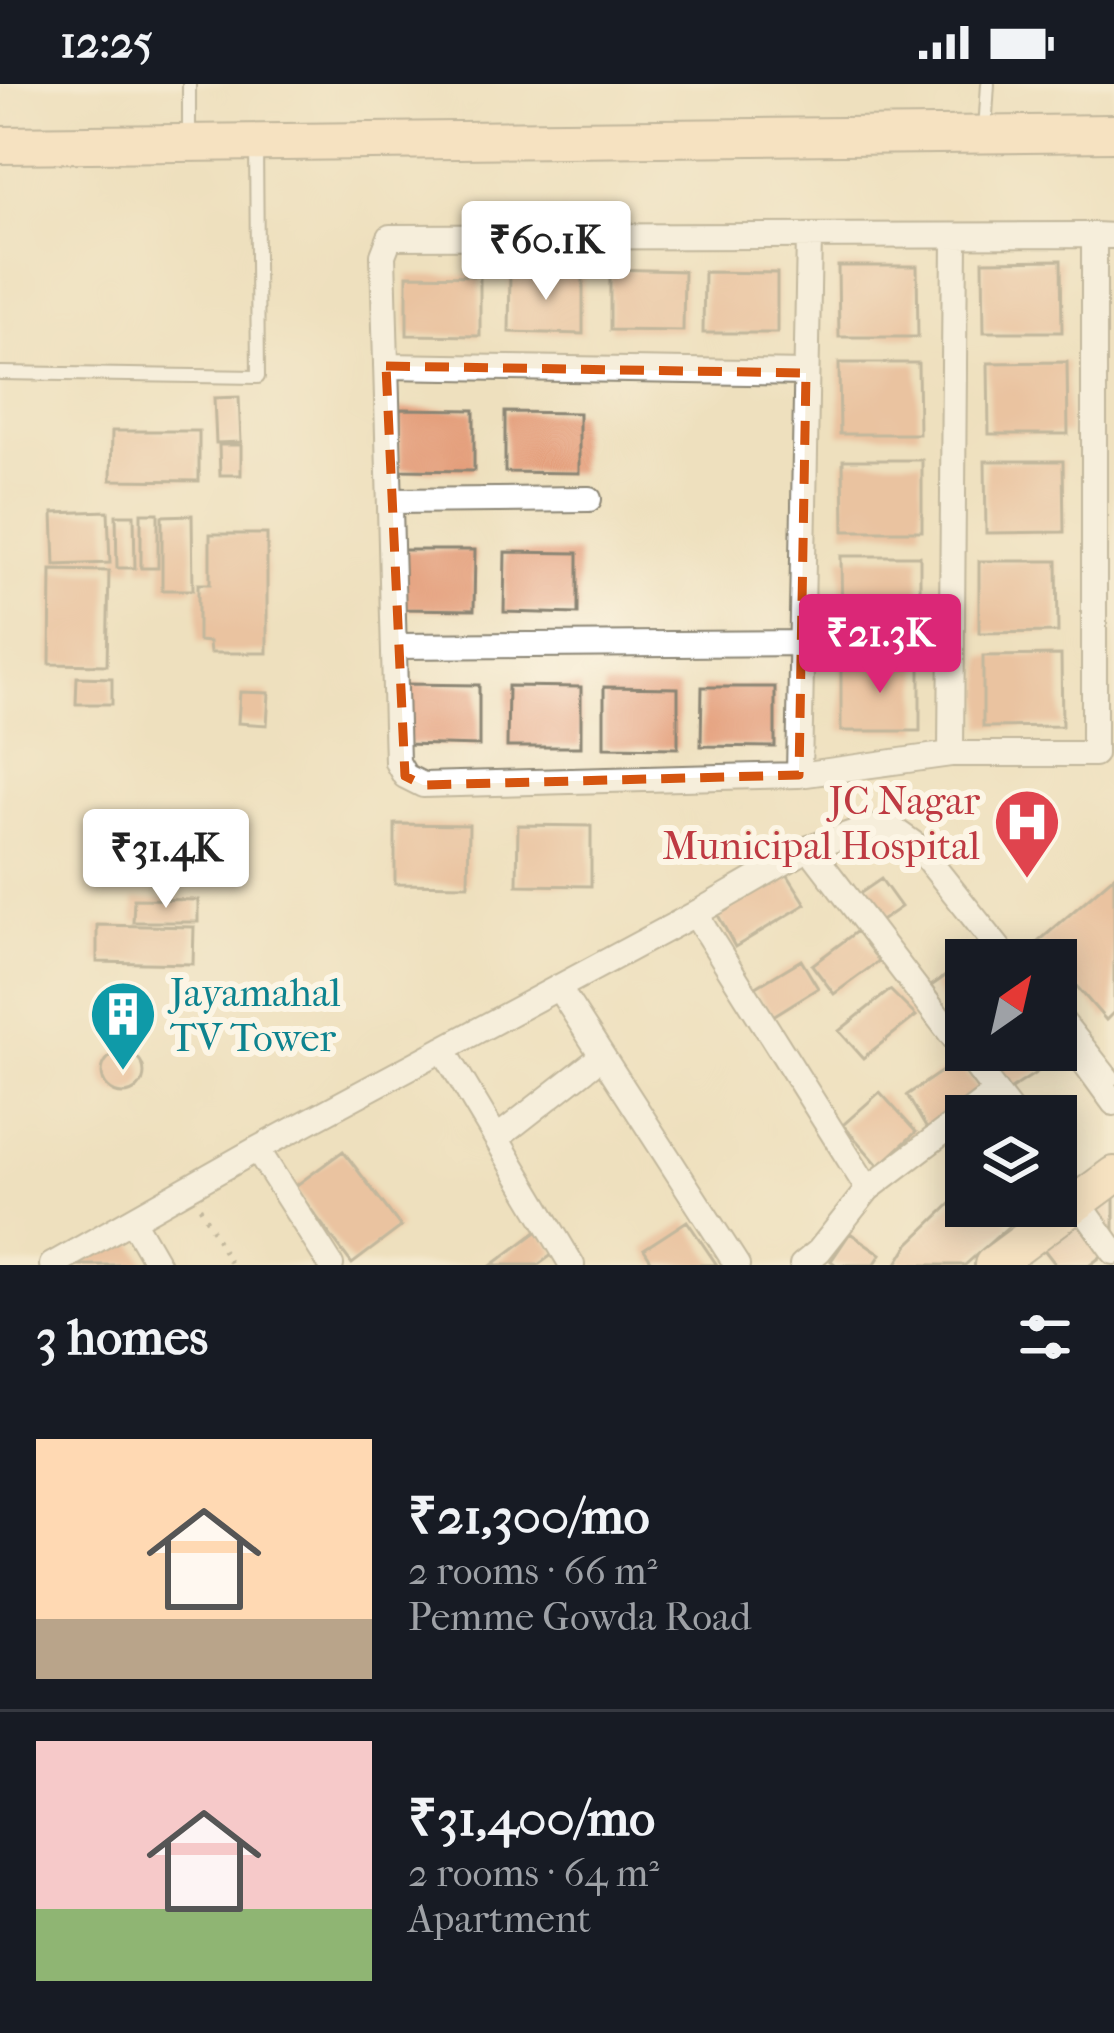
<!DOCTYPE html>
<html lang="en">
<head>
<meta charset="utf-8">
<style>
	:root { --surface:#171b24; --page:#242831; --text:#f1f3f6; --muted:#9ea1a6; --line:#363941; --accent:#db2777 }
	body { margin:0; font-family:"IM FELL French Canon",serif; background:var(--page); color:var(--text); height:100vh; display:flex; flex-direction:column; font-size:45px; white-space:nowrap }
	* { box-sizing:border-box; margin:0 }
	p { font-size:39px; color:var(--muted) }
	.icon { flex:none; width:66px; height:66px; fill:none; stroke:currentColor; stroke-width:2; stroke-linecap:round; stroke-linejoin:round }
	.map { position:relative; height:1181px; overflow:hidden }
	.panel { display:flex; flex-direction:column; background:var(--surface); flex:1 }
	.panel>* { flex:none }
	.needle { width:78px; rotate:34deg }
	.fabs { position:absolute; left:945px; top:855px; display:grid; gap:24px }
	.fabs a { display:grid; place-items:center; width:132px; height:132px; border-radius:0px; background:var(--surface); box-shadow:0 6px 30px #0003; font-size:60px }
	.price { position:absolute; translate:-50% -102px; padding:0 27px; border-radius:12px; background:#fff; color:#222; font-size:39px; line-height:78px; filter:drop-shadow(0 3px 6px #0008) }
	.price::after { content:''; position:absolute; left:50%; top:72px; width:36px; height:27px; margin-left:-18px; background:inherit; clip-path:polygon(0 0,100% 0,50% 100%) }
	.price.active { background:var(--accent); color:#fff }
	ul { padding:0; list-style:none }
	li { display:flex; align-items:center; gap:36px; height:300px; padding:0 36px }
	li+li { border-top:3px solid var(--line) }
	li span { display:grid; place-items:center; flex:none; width:336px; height:240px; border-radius:0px; color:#555 }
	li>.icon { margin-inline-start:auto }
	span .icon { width:144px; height:144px; fill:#fffc; stroke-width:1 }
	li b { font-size:51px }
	h2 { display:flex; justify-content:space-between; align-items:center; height:144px; padding:0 36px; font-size:51px }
	.status { display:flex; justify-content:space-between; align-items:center; height:84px; padding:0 60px; background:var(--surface); direction:ltr }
	.status svg { height:33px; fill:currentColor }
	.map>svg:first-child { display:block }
	.building { fill:#e49f7b }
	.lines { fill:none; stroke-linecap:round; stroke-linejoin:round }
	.lane-casing { stroke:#8c8674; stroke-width:16 }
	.street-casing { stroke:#8c8674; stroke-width:28 }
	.secondary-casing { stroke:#8c8674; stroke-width:40 }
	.path { stroke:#8c8674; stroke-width:4.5; stroke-dasharray:3 9; stroke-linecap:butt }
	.lane { stroke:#fff; stroke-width:12 }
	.street { stroke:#fff; stroke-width:24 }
	.secondary { stroke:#ffe4c6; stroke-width:36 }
	.marked { fill:none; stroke:#d5540f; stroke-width:9; stroke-dasharray:24 15; stroke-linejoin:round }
	.labels { text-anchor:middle; stroke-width:12; stroke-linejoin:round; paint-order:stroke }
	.health-label { font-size:39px; fill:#be3a42; stroke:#fcf5e5; text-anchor:end }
	.culture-label { font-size:39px; fill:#0d838f; stroke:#fcf5e5; text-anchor:start }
</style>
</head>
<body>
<div class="status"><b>12:25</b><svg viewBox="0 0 49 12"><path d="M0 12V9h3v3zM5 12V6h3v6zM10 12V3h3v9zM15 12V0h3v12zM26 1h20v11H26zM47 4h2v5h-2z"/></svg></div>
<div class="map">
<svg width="1114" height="1181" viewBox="0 0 1114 1181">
	<rect width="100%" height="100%" fill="#fcf5e5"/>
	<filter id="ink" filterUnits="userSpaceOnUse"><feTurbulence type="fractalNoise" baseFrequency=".00833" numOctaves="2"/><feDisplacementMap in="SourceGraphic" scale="24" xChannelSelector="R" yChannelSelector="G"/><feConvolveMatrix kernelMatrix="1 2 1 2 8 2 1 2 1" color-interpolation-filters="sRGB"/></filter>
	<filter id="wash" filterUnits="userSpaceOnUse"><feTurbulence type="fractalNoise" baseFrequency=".004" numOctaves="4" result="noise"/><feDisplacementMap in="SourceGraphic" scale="48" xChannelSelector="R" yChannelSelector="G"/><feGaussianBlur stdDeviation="2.7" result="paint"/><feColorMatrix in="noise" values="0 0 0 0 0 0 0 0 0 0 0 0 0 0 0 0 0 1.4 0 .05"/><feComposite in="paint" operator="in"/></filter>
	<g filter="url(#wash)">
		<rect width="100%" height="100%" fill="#eee0be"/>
		<g id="blocks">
			<!-- building -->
			<path class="building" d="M1061 176 1062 248H984L983 177Z
				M838 182H917L918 253H839Z
				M610 185 684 187 683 247 610 246Z
				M704 188 777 189V249H703Z
				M510 189H583V250L509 248Z
				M407 191 480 192V252L407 251Z
				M1067 278 1068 350H989L988 279Z
				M839 279H918L919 350H840Z
				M239 313 241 358 216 359 214 314Z
				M400 325 474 326V387L400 386Z
				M505 328 579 329V389L505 388Z
				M112 347H199V397L111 396Z
				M219 361H241V391H220Z
				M843 376H922V447H844Z
				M985 377H1063L1064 448 986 449Z
				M108 427 110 479 55 481 53 429Z
				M141 429H158V484H141Z
				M116 431H134L135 484H117Z
				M192 431 193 506H162V432Z
				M210 450H267V569H210L209 558 198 557V500H210Z
				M401 466H475L474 526 401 525Z
				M505 468 578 469V530L504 528Z
				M841 472H920V543L842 544Z
				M979 477H1057L1058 548 979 549Z
				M51 486 109 487 107 581 50 580Z
				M1061 571 1062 642 983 643V572Z
				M841 576H920V647H841Z
				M77 593 112 594V620H76Z
				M405 600 479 601V662L405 660Z
				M508 602 581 603V663H507Z
				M604 603 678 604V664L604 663Z
				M702 603H775V663L701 662Z
				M240 608 269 609 267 641 238 639Z
				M395 740 469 741 468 801 395 800Z
				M518 741 591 742V802L517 801Z
				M787 790 806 820 735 863 718 831Z
				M1114 792V928L1106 936 1038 858Z
				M881 795 901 823 872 843 852 815Z
				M134 815 198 816V838H133Z
				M97 841 194 843 193 880 97 878Z
				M857 847 879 877 834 910 812 881Z
				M801 876 818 904 773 932 753 905Z
				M963 880 966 918 950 929 931 902Z
				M890 906 916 932 863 974 839 947Z
				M1022 966H1058L1062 972 1008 1007 993 984Z
				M102 989a21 21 0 1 1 42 0a21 21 0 1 1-42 0Z
				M957 977 984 1014 927 1045 907 1011Z
				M880 1008 916 1048 879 1082 843 1041Z
				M343 1067 401 1143 352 1180 294 1103Z
				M966 1105V1122H997L1010 1141 965 1181H896L909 1160Z
				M1114 1109V1156L1091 1126Z
				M1073 1125 1107 1168 1090 1181H1056L1035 1154Z
				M687 1137 717 1181H654L644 1165Z
				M539 1146 556 1168 538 1181H492Z
				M850 1149 881 1170 874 1181H836L831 1177Z
				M130 1151 147 1181H76Z"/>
		</g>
	</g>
	<g filter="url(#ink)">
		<use href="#blocks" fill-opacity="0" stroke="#8c8674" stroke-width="3"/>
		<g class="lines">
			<!-- lane casing -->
			<g class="lane-casing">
				<path id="lane" d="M985 47 988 0
					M189 58V0
					M0 289 258 293 256 60
					M1056 920 1114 994"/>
			</g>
			<!-- street casing -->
			<g class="street-casing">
				<path id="street" d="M1094 151V670H951L799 691 423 701 405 692 397 678 383 171 390 153 1094 151 1114 152
					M386 282 806 289
					M390 417 589 415
					M394 562 802 559
					M951 670 955 152
					M799 691 809 152
					M809 764 1014 1032
					M695 830 868 1105 819 1167 802 1181
					M558 903 737 1181
					M1056 939 1114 1019
					M443 965 572 1181
					M497 1054 602 972
					M257 1065 331 1181
					M1056 1087 1114 1168
					M868 1105 996 1008
					M132 1136 158 1181
					M52 1181 257 1065 695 830 809 764 864 745 890 743 917 762 1008 876"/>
			</g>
			<!-- secondary casing -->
			<g class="secondary-casing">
				<path id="secondary" d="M0 61 1114 49
					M993 1181 1114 1091"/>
			</g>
			<!-- path -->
			<path class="path" d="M200 1123 231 1181"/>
			<!-- lane -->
			<use href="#lane" class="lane"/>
			<!-- street -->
			<use href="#street" class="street"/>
			<!-- secondary -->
			<use href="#secondary" class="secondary"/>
		</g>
	</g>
	<!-- marked area -->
	<path d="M0 0H1114V1181H0ZM386 282 806 289 799 691 423 701 405 692Z" fill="#eee0be" fill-opacity=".55" fill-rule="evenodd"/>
	<path class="marked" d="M386 282 806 289 799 691 423 701 405 692Z"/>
	<!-- icons -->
	<defs>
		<g id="hospital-pin" transform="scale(3.45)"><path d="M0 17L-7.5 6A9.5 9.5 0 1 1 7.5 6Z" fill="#e0444e" stroke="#fcf5e5"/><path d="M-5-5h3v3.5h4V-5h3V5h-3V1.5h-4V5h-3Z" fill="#fff"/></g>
		<g id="building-pin" transform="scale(3.45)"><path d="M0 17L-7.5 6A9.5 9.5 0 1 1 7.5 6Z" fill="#0f9aa8" stroke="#fcf5e5"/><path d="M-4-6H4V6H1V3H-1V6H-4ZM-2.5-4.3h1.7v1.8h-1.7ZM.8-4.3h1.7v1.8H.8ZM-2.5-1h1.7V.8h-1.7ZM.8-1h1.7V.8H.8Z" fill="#fff"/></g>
	</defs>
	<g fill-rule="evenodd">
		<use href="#hospital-pin" x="1027" y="738"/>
		<use href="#building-pin" x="123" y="930"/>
	</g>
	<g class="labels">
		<!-- health labels -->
		<g class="health-label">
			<text x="980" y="730">JC Nagar<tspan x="980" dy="45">Municipal Hospital</tspan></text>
		</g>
		<!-- culture labels -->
		<g class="culture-label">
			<text x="170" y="922">Jayamahal<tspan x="170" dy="45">TV Tower</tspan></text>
		</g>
	</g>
</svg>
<div class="fabs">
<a><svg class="needle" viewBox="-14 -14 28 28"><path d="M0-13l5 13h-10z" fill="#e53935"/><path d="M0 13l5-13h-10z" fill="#9ea1a6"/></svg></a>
<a><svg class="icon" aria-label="layers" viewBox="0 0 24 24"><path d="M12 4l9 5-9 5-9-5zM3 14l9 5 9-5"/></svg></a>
</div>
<b class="price" style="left:546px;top:219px">₹60.1K</b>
<b class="price active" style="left:880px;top:612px">₹21.3K</b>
<b class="price" style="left:166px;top:827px">₹31.4K</b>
</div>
<section class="panel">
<h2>3 homes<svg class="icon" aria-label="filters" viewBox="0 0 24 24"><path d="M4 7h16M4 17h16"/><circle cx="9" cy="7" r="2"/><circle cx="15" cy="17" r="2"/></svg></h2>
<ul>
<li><span style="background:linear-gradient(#ffd9b3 75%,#b9a48a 0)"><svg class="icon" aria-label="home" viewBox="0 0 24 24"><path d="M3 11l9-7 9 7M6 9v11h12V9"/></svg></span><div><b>₹21,300/mo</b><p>2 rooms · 66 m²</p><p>Pemme Gowda Road</p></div></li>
<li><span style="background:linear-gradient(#f6c9c9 70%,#8fb573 0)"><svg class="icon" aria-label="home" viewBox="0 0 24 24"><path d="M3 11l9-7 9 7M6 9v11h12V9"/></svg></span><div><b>₹31,400/mo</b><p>2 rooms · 64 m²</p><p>Apartment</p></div></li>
</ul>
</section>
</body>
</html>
